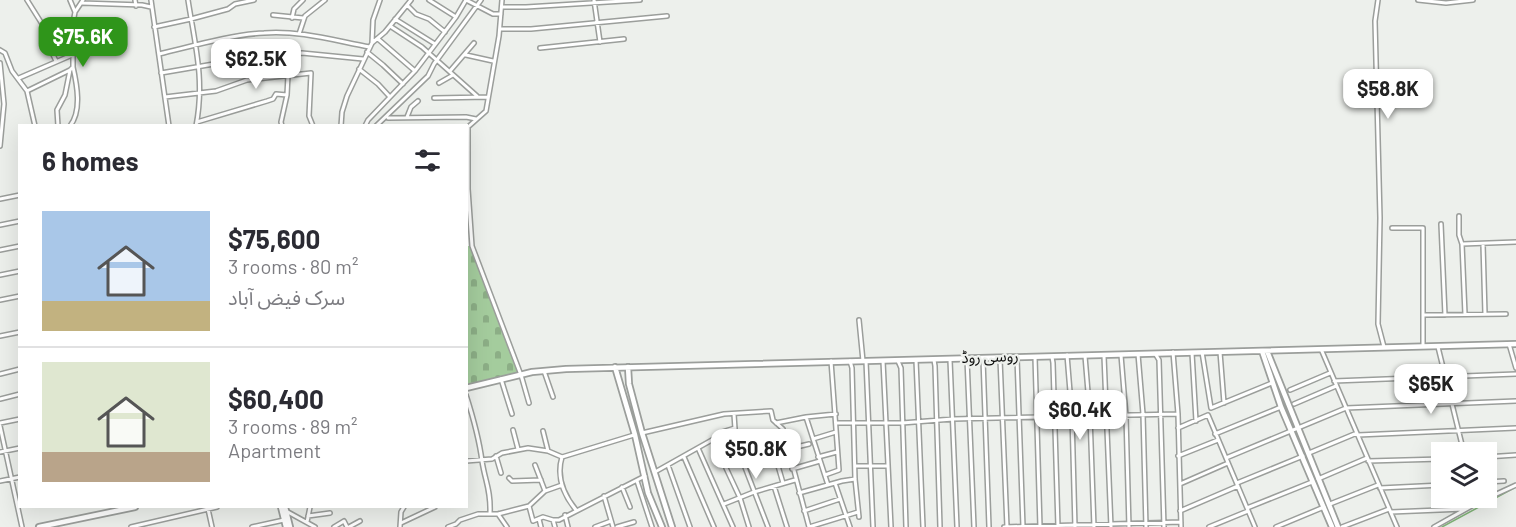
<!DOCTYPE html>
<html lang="en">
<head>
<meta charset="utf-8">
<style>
	:root { --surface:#fff; --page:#f7f7f7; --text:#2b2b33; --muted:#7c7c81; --line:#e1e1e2; --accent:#2f951a }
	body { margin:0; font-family:Barlow,"Noto Sans Arabic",sans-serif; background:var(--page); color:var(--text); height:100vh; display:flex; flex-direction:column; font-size:22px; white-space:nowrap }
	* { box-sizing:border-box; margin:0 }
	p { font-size:20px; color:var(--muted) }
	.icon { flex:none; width:33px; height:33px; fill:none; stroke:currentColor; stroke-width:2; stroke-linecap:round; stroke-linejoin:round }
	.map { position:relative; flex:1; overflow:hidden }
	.panel { position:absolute; left:18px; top:124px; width:450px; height:384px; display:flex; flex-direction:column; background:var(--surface); border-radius:0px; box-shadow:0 6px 24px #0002 }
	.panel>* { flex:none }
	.controls { position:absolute; left:1431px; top:442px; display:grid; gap:12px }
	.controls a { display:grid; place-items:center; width:66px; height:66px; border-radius:0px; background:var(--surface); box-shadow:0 6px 24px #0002; font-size:30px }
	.price { position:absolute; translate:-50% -51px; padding:0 14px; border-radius:12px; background:#fff; color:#222; font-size:20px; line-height:39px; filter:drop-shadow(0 2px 3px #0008) }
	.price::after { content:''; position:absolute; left:50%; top:36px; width:18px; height:14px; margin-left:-9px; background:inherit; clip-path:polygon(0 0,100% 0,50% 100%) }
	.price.on { background:var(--accent); color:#fff }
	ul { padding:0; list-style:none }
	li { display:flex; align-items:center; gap:18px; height:150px; padding:0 24px }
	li+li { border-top:2px solid var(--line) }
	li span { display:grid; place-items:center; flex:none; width:168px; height:120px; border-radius:0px; color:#555 }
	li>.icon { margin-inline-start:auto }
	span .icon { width:72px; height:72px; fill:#fffc; stroke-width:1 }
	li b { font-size:26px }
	h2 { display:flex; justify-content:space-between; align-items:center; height:72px; padding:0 24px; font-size:26px }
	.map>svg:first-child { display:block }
	.cemetery { fill:url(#cemetery-stones) }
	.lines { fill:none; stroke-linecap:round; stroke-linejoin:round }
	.stream { stroke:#80b477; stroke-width:1.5 }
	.street-casing { stroke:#9b9e9b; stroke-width:6 }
	.secondary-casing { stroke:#9b9e9b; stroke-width:8 }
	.street { stroke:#fff; stroke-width:3 }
	.secondary { stroke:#fff; stroke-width:4.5 }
	.labels { text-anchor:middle; stroke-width:4.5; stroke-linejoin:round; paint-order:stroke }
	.street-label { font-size:15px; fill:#0b0c0b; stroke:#edf0ec }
</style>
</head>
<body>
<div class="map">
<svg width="1516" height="527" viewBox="0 0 1516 527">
	<defs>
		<pattern id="cemetery-stones" width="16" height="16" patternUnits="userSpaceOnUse" patternTransform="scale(1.5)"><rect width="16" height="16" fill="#a4cc9d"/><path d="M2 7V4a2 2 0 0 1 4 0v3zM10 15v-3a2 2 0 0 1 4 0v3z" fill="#8cae86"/></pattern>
	</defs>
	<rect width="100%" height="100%" fill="#edf0ec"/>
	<!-- cemetery -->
	<path class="cemetery" d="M466 246H472L521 375 467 388Z"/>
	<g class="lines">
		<!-- stream -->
		<path class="stream" d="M1442 527 1516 487"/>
		<!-- street casing -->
		<g class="street-casing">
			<path id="street" d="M27 0 44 27 47 42 56 61
				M70 0 75 12
				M135 0 136 6
				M151 0 169 126
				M188 0C195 45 205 80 196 126
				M429 0 456 17
				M466 0 493 14H501
				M502 0 499 36 486 111 468 127V189L472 246 521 375 529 403
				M594 0 600 42
				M1378 0 1375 21 1380 218 1378 324 1384 347
				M1418 0 1446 3 1473 0
				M82 3 142 5 151 7
				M407 5 416 14 429 19 445 32
				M502 7H526L640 0
				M273 15 303 18
				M292 18 294 9 303 0
				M395 19 435 44
				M390 26 422 47 477 96
				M154 27 191 19 228 9 235 4 254 0
				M500 29H531L667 16
				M299 34 305 16 325 0
				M378 39 415 71
				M372 43 373 20 380 0
				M540 48 624 39
				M0 50 5 53 12 71 27 91 35 126
				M367 52 383 65 403 84
				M159 54C193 46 229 35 264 33 299 30 336 41 370 47
				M466 55 493 61
				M0 63 4 104 0 146
				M359 69 378 84 390 97
				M450 71 474 43
				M161 73 249 58 302 53 363 59
				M19 78 72 55
				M439 83 453 75
				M27 91 70 70
				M165 97 216 91 247 80 311 73 309 116 313 126
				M434 98 488 97
				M407 117 411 107 418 101
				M388 118 466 117 476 119
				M197 122 267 101 273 99 276 94 287 95
				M58 126 57 110 65 95 70 70 73 67V23L75 12 83 0
				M70 126C82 111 77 85 73 67
				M282 126 281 122 287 95 288 75
				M341 126 342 112 347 96 372 43 385 32 411 0
				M365 126 368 120 415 71 456 17 466 0
				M376 126 428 76 434 64 481 0
				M0 199 20 195
				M1459 216V235L1462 244 1516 242
				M1441 224 1445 315
				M0 225 20 221
				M1392 228H1423V346
				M1462 244 1465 314
				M1483 244 1485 314
				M0 250 20 246
				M0 275 20 271
				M0 300 20 296
				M1424 315 1506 314
				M859 320 863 361
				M0 336 20 332
				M1509 344 1516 368
				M1438 347 1464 453
				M1321 349 1397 527
				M1173 352 1178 414 1181 527
				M1202 352 1211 408 1272 383
				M1220 352 1224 403
				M1192 353 1196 421
				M1138 354 1143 414 1146 527
				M1067 355 1072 416 1075 527
				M1121 355 1126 416 1129 527
				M1156 355 1159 360 1164 527
				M1085 356 1090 416 1094 527
				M1104 356 1111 527
				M1035 357 1040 527
				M1052 357 1053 363 1058 527
				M1017 358 1023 527
				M967 359 974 527
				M983 359 989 527
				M1000 359 1007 527
				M916 360 923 527
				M934 360 935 366 940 527
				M950 360 957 527
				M850 361 852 368 855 479 859 517
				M866 361 873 527
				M883 361 891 527
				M898 361 901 368 906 527
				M544 371 553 397
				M0 374 20 369
				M501 379 512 414
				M1334 381 1516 374
				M1290 390 1330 373
				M466 395C473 417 479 438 482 461 485 481 491 490 490 513
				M0 399 20 394
				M1294 404 1336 386
				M734 414 736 444 768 527
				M806 417 828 485
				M0 423 20 419
				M776 423 806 417 836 414
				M836 423H902L953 419 1178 414
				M0 426 22 527
				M1178 428 1208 415 1255 527
				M513 430 518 449
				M543 431 548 451
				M642 433 724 414 771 411 773 420 783 429 809 527 858 512
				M1215 434 1281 407
				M1358 435 1516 428
				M813 439 836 432
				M713 440 740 498 749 527
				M736 444 757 438
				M698 448 733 527
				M788 449 809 444
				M0 452 20 448
				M1309 453 1357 433
				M496 456 501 473
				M1178 456 1218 440
				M562 457C556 477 563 494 576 510
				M684 457 714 527
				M818 457 837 452
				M1486 457 1516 455
				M1226 458 1346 408 1516 401
				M776 459 783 483
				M466 461 492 459 502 453 528 448 548 451 562 457 634 435
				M1368 461 1442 459
				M535 465 545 491
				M668 465 690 527
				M855 466H888
				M792 469 820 461
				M655 472 719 436 722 432 735 428
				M825 475 839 470 831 361
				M509 478 512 481 541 480
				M1318 479 1367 458
				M0 481 20 477
				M637 481 652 527
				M1486 482 1504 481
				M835 483 850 527
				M1237 483 1303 456
				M1180 484 1228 463
				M774 486 787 527
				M622 487 630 507
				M1380 488 1442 485
				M799 493 842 481 855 479
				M604 496 613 527
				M724 504 754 492 795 480
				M1330 504 1378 485
				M529 506 533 521 543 517 553 520H559L645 476
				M1247 508 1312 482
				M208 509 212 527
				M286 511 315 527
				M804 511 840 499
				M1180 511 1238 486
				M1391 512 1464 509
				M498 514 507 527
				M565 515 568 527
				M308 516 330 513
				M539 519 541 527
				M553 520 555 527
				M307 522 310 507
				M401 523 435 507
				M131 527 217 507
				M252 527 284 520
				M334 527 344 521 347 527
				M349 527 360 521
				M400 527 401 512 404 507
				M448 527 456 524 460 520 478 514H498L529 506 545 491 562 485
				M595 527 611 521
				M617 527 634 522
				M1004 527 1181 522
				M1209 527 1248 511
				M1276 527 1324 507
				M1342 527 1389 509
				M1434 527 1477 503 1516 485"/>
		</g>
		<!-- secondary casing -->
		<g class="secondary-casing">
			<path id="secondary" d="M1262 351 1281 407 1332 527
				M1267 351 1338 527
				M615 367 635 435 648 493 662 527
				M628 367 629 384 642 433 672 527
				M466 388 532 372 566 369 1516 344
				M281 507 286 527
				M285 507 290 527
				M39 527 135 507"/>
		</g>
		<!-- street -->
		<use href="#street" class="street"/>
		<!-- secondary -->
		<use href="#secondary" class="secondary"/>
	</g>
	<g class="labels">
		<!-- street labels -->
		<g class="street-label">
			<text transform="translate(990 357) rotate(-2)" y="5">روسی روڈ</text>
		</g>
	</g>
</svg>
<div class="controls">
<a><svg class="icon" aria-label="layers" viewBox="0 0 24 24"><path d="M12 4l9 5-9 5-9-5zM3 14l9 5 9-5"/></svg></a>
</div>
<b class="price on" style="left:83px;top:68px">$75.6K</b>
<b class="price" style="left:256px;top:90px">$62.5K</b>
<b class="price" style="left:1388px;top:120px">$58.8K</b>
<b class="price" style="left:1431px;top:415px">$65K</b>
<b class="price" style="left:1080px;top:441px">$60.4K</b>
<b class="price" style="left:756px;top:480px">$50.8K</b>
<section class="panel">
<h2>6 homes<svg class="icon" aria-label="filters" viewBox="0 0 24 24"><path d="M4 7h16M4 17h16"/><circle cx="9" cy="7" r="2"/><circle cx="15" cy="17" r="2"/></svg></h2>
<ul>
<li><span style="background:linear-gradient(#a9c7e8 75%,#c2b280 0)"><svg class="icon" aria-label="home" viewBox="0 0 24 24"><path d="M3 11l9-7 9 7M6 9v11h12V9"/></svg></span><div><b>$75,600</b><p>3 rooms · 80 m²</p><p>سرک فيض آباد</p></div></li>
<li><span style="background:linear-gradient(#dfe7d0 75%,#b9a48a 0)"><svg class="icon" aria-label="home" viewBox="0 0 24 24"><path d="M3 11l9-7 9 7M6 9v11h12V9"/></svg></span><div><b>$60,400</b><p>3 rooms · 89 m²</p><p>Apartment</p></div></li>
</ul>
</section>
</div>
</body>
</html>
